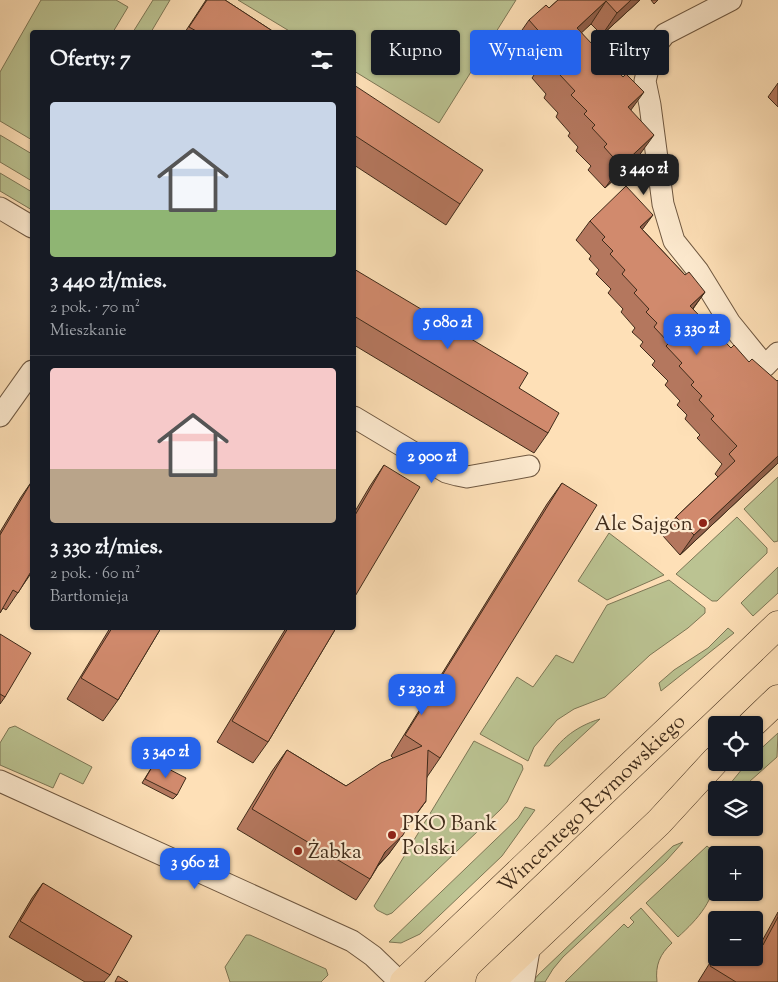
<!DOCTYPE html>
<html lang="pl">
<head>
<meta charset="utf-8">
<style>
	:root { --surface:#171b24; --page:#20242c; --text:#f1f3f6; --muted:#9ea1a6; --line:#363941; --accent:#2563eb }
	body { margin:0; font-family:"Sorts Mill Goudy",serif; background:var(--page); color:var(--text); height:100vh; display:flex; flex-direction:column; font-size:19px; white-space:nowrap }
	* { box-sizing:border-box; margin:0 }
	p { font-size:16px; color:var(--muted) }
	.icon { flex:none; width:28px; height:28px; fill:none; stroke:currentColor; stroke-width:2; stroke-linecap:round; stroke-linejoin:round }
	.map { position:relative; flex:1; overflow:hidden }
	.drawer { position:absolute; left:30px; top:30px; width:326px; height:600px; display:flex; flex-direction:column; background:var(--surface); border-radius:5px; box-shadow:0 1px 4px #0004 }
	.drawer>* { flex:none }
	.hud { position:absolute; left:371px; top:30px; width:331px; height:45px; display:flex; gap:10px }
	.fabs { position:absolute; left:708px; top:716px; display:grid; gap:10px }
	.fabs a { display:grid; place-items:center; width:55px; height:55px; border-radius:5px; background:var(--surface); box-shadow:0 1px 4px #0004; font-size:25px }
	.price { position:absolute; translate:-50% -42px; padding:0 11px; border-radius:10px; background:var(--accent); color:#fff; font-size:16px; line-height:32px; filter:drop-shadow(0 1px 2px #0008) }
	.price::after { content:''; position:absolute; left:50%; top:30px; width:15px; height:11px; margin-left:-8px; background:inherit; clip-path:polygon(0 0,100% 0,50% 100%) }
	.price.selected { background:#222; color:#fff }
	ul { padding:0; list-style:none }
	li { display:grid; align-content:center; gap:10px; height:265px; padding:0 20px }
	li+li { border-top:1px solid var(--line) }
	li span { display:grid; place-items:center; height:155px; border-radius:5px; color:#555 }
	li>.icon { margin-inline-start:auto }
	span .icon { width:90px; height:90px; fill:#fffc; stroke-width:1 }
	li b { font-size:21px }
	h2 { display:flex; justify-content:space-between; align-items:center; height:60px; padding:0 20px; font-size:21px }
	.pill { padding:0 18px; border-radius:5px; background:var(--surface); box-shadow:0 1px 4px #0004; font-size:18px; line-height:45px }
	.pill.selected { background:var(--accent); color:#fff }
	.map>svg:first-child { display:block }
	.green { fill:#bbc392; stroke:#7d7756 }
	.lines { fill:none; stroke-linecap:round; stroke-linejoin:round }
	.minor-casing { stroke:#6f5841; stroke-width:23 }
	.tertiary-casing { stroke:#6f5841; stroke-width:28 }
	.primary-casing { stroke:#3f2b1a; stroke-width:29 }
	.minor { stroke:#feebd0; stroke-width:21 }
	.tertiary { stroke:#feebd0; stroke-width:26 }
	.primary { stroke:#fee0b7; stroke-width:28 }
	.wall { fill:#b4775e; stroke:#3f2b1a }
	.shaded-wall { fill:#92614c; stroke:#3f2b1a }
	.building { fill:#d18a6d; stroke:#3f2b1a }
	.poi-dot { fill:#8f2418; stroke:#feebd0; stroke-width:2 }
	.labels { text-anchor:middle; stroke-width:4.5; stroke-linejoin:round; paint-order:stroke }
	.poi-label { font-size:21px; fill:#3f2b1a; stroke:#feebd0; text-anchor:start }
	.street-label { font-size:21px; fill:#3f2b1a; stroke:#feebd0 }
</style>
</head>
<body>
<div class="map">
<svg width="778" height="982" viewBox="0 0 778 982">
	<rect width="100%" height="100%" fill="#fee0b7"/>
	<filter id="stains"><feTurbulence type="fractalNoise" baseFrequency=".004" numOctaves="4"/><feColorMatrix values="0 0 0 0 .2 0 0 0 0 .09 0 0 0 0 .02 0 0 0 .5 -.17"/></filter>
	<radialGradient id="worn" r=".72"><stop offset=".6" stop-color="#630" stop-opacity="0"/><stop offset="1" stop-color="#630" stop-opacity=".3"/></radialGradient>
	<!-- green -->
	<path class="green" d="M41 0H116L128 7 113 32H32V140L0 121V72Z
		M153 0H170L151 32H133Z
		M238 0H516L439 123 354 71V32H291Z
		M0 135 32 154V181L0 162Z
		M0 173 32 192V210L0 191Z
		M778 477V541L774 542 744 509Z
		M737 517 767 548V553L717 601H712L676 574Z
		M609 533 664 575 607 600 578 581Z
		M778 567V593L753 616 741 603Z
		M669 580 705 608V613L688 628 650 655 605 697 574 709 557 720 534 747 528 761 480 734 517 677 533 687 556 655 573 663 607 605Z
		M728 628 734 633 661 691 659 683 674 670 708 648Z
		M600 719 549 766H544C556 742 574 727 600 719Z
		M15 726 92 767 83 784 60 773 53 788 0 765V743L9 728Z
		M778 733 777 757 740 790H725L747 763 754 762V755Z
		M474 741 522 765 523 769 507 802 500 810 392 913 387 915 377 910 374 906Z
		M525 807 535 810 502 856 420 934 401 943 389 942 518 818Z
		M683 842 666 861 563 957 553 969 545 982H532L539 974 673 846Z
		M707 846C716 853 716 860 716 871 716 899 698 919 678 937L646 903Z
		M641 908 672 943C660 954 655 965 657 982H565L624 924 628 928 634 922 630 918Z
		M246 935H250L326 969 328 975 321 982H230L225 967Z"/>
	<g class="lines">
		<!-- minor casing -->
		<g class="minor-casing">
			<path id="minor" d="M731 0 665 34 653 49 645 81 650 105 663 204 674 241 698 271 730 323 765 366 778 353
				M0 208 32 227
				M0 416 32 371
				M354 417 446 472 457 475 467 477 529 466
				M0 781 352 941 373 956 400 982"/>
		</g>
		<!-- tertiary casing -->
		<g class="tertiary-casing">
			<path id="tertiary" d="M521 982 527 947"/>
		</g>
		<!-- primary casing -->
		<g class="primary-casing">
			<g id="primary">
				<path d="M751 725 778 699"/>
				<path id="s1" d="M404 982 778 625"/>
				<path d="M490 982 659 822 716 760"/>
			</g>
		</g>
		<!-- minor -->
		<use href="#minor" class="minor"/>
		<!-- tertiary -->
		<use href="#tertiary" class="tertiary"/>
		<!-- primary -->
		<use href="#primary" class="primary"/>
	</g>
	<!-- wall -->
	<path class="wall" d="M206 0H225L274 32H185Z
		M558 0H640L602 35 591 24 581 32 631 111 638 157 605 188 588 170 591 166 576 151 578 147 568 136 570 133 556 117 558 113 544 98 546 94 532 78 534 75 524 64 528 59 513 43 529 20 549 8Z
		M651 0H658L654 4Z
		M778 83V107L768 97Z
		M354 85 460 204 446 225 354 165Z
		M590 221 642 229 685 275 705 292 693 309 778 463 680 555 663 536 676 517 718 477 715 474 722 464 697 438 700 435 685 419 687 415 677 405 680 401 665 385 668 381 652 365 655 361 640 346 643 342 632 332 635 328 621 312 623 309 608 293 611 289 596 274 599 270 589 259 591 256 576 240Z
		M354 269 519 388 548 433 534 453 354 345Z
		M384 465 354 598V513L370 486Z
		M32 481V572L6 610 3 608 0 613V532L21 497Z
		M562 483 440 758 427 777 411 822 388 855 378 866 370 879 356 900 237 829 272 771 287 750 346 786 393 758 391 756 547 504Z
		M110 628H161L118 700 103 721 67 699Z
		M286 628H336L268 742 253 763 217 742Z
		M0 634 5 697 0 704Z
		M155 762 177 795 173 799 142 783Z
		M43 883 110 975 104 982H85L9 937 32 898Z
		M778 912V982H698L716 953V958L761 943Z"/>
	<!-- shaded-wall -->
	<path class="shaded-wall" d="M631 0H640L602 35 617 13Z
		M606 1 591 24 562 51 577 28Z
		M644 92 628 114V107Z
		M654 135 638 157 605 188 621 166Z
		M653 215 639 234 640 227Z
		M705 292 691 311 690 306Z
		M778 456V463L680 555 694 535Z
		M426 801 411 822 397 840 403 835 388 855 371 872 385 852Z"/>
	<!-- building -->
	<path class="building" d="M207 0H225L274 32H198L189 27Z
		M558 0H631L617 13 606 1 577 28 623 77 626 74 644 92 628 107 654 135 621 166 604 147 607 144 592 128 595 125 584 114 587 111 571 95 575 91 560 75 563 72 547 56 550 53 540 42 544 37 529 20 546 5 549 8Z
		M354 85 483 170 460 204 354 135Z
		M626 186 653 215 640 227 685 275 689 272 705 292 690 306 731 348 734 345 749 362 752 359 777 381 778 380V456L694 535 676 517 735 461 729 454 737 446 711 419 714 416 699 400 702 396 691 385 694 382 679 366 682 363 666 346 669 343 654 327 657 323 646 312 649 309 634 293 637 290 622 274 625 270 610 254 613 251 602 240 605 237 590 221Z
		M354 269 528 373 519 388 559 413 548 433 354 316Z
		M384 465 420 487 354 598V517Z
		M32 481V570L18 593 13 590 0 613V535Z
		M562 483 597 505 440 758 428 750 426 801 411 821 403 835 385 852 370 879 252 809 287 750 346 786 381 763 422 746 405 735Z
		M112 628H161L118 700 81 678Z
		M288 628H336L268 742 232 721Z
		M0 634 31 653 5 697 0 694Z
		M155 762 186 778 177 795 145 779Z
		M43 883 132 936 110 975 20 921Z
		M778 917V982H736L710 966 716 956V958H754V939L763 945Z
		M118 976 128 982H115Z"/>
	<!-- markers -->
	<g class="poi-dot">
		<circle cx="703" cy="523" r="5"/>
		<circle cx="392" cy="835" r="5"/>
		<circle cx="298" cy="851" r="5"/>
	</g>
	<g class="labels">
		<!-- poi labels -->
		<g class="poi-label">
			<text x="693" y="530" text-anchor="end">Ale Sajgon</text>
			<text x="402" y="830">PKO Bank<tspan x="402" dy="24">Polski</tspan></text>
			<text x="308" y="858">Żabka</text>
		</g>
		<!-- street labels -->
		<g class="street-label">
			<text dy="7" stroke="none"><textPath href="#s1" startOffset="259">Wincentego Rzymowskiego</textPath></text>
		</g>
	</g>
	<rect width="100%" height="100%" filter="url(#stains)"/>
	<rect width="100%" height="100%" fill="url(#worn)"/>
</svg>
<div class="fabs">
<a><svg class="icon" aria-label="locate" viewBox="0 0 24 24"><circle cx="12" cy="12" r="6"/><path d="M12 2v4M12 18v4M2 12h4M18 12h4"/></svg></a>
<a><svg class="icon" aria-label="layers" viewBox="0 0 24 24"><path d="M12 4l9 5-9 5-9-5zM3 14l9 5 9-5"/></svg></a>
<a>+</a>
<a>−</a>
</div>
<b class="price selected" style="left:644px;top:196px">3 440 zł</b>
<b class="price" style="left:448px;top:350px">5 080 zł</b>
<b class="price" style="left:697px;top:356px">3 330 zł</b>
<b class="price" style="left:432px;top:484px">2 900 zł</b>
<b class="price" style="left:422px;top:716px">5 230 zł</b>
<b class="price" style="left:166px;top:779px">3 340 zł</b>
<b class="price" style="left:195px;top:890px">3 960 zł</b>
<div class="hud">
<a class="pill">Kupno</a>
<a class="pill selected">Wynajem</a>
<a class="pill">Filtry</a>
</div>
<section class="drawer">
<h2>Oferty: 7<svg class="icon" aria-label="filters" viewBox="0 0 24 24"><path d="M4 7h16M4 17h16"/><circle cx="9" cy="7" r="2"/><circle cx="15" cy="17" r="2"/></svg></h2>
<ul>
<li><span style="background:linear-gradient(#c9d6e8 70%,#8fb573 0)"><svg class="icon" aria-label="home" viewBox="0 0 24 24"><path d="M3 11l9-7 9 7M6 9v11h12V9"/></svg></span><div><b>3 440 zł/mies.</b><p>2 pok. · 70 m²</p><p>Mieszkanie</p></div></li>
<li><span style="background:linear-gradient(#f6c9c9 65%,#b9a48a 0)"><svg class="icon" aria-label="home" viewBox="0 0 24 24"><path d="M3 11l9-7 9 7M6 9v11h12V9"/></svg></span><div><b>3 330 zł/mies.</b><p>2 pok. · 60 m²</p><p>Bartłomieja</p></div></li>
</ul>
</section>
</div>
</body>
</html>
